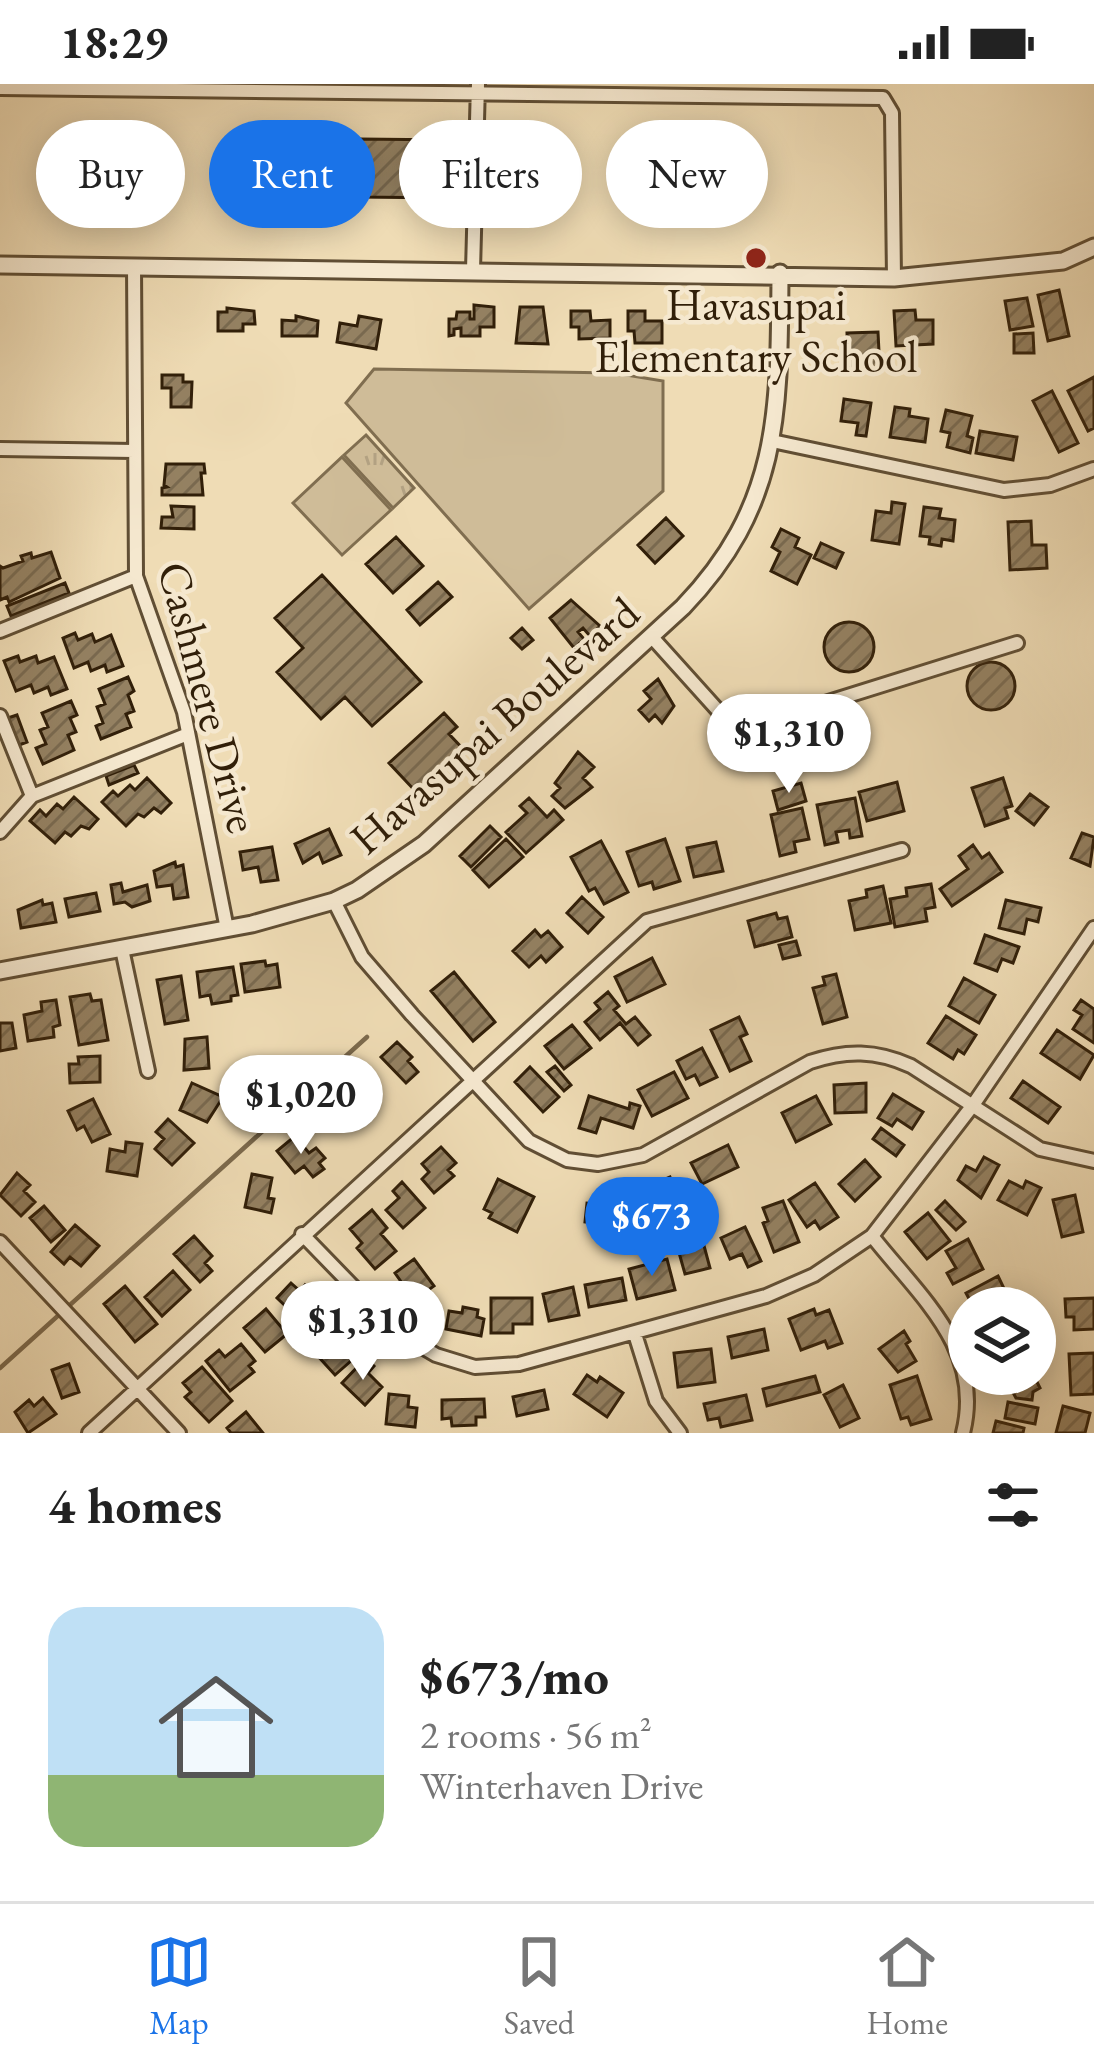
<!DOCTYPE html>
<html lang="en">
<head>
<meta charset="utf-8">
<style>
	:root { --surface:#fff; --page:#f6f6f6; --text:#222; --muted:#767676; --line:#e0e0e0; --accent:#1a73e8 }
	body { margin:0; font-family:"EB Garamond",serif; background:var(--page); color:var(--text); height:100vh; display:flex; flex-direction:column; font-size:45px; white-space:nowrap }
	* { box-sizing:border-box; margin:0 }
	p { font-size:39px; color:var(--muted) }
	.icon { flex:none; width:66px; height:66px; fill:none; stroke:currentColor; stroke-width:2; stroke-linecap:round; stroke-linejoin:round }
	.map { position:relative; height:1349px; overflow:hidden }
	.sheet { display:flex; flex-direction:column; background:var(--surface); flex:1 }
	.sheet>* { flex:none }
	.banner { position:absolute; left:36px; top:36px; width:1023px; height:108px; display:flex; gap:24px }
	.controls { position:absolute; left:948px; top:1203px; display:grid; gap:24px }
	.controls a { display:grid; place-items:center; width:108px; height:108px; border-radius:50%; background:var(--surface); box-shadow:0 6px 30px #0003; font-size:60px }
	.price { position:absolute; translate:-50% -102px; padding:0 27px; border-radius:42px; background:#fff; color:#222; font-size:39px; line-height:78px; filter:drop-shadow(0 3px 6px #0008) }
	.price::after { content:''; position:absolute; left:50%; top:72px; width:36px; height:27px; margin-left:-18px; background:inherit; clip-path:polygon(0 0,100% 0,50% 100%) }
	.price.active { background:var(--accent); color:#fff }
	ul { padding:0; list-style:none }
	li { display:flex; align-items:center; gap:36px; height:300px; padding:0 48px }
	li+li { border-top:3px solid var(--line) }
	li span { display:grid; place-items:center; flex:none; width:336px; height:240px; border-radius:36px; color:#555 }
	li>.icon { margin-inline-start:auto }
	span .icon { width:144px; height:144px; fill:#fffc; stroke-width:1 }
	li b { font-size:51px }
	h2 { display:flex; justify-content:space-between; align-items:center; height:144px; padding:0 48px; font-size:51px }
	.tag { padding:0 42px; border-radius:54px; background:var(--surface); box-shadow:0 6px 30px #0003; font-size:42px; line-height:108px }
	.tag.active { background:var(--accent); color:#fff }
	.status { display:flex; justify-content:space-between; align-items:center; height:84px; padding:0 60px; background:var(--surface); direction:ltr }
	.status svg { height:33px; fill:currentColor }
	.menu { display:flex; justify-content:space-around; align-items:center; height:168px; border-top:3px solid var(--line); background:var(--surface); font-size:33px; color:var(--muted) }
	.menu a { display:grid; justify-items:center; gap:6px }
	.menu .active { color:var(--accent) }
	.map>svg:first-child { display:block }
	.grass { fill:url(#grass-tufts); stroke:#806e50; stroke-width:3 }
	.garden { fill:#cfbc98; stroke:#806e50; stroke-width:3 }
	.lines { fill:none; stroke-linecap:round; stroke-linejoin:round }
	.stream { stroke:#7c6a4d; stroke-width:4.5 }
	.building { fill:url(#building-hatch); stroke:#311f09; stroke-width:3 }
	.minor-casing { stroke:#604e34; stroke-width:18 }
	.tertiary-casing { stroke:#604e34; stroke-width:21 }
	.minor { stroke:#f5e8cf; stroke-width:12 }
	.tertiary { stroke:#f5e8cf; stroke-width:15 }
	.poi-dot { fill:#8f2418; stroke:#f5e8cf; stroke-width:4.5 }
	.labels { text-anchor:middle; stroke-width:9; stroke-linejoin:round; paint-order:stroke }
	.poi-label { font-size:45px; fill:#311f09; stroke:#f5e8cf }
	.street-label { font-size:45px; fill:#311f09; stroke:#f5e8cf }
</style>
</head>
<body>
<div class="status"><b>18:29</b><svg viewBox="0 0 49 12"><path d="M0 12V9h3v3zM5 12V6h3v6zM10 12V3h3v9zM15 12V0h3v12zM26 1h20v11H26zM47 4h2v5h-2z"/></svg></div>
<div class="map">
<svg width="1094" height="1349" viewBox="0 0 1094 1349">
	<defs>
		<pattern id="grass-tufts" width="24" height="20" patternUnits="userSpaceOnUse" patternTransform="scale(3)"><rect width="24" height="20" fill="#cfbc98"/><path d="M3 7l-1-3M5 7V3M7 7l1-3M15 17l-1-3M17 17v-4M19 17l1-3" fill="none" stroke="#b2a182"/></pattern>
		<pattern id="building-hatch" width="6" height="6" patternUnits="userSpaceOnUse" patternTransform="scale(3)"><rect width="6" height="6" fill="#948162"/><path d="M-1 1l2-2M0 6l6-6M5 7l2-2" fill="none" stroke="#79694f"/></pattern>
	</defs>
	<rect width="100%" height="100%" fill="#efdcb5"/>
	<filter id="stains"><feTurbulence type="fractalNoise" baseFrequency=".00167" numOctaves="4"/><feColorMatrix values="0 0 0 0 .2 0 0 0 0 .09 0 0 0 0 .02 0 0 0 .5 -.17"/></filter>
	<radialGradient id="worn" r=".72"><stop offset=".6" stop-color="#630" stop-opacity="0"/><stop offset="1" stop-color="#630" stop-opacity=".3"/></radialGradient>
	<!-- grass -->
	<path class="grass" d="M366 351 414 404 393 424 344 371Z"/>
	<!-- garden -->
	<path class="garden" d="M374 285 614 289 663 297V407L529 525 346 319Z
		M342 373 391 426 342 471 293 419Z"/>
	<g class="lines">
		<!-- stream -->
		<path class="stream" d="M0 1284 367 953"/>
	</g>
	<!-- building -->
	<path class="building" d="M360 55 453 56 452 114 359 113Z
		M271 59H297V110H271Z
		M1059 206 1069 252 1048 257 1038 211Z
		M1027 214 1033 242 1010 246 1005 217Z
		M474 221 494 223V243H480V252H461V244L454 245V251L449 252V235H456L457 228H470V235H474Z
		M520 223H543L548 260 516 259Z
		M227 224 254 227 255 240H243V247H218V228H227Z
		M915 226 916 236H933V260L896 262 894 227Z
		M571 227H590L591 237 610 236V254L579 255V243H571Z
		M628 227H645V237H662V259H635L634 247H628Z
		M296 232 318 237 317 252H282V236L296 237Z
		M359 232 381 236 376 265 337 258 340 239 357 242Z
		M878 248 880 288 848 289 847 249Z
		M1033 249 1034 269H1014V250Z
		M162 291H183V298H192L191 323H171V304H162Z
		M1094 293V344L1088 347 1068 307Z
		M1052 307 1078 359 1059 368 1033 317Z
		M844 315 871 319 866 352 856 351 858 339 841 337Z
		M895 323 910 325 909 332 928 335 925 358 890 353Z
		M946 326 972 332 967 352 973 354 970 369 947 363 950 349 941 347Z
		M980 347 1017 353 1013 376 976 369Z
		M166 380H204L205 389H201L203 411H162V404L167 403 164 401Z
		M892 418 905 420 899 460 872 456 876 427 891 429Z
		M171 422 194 423V445L161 444 162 433H173Z
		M924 423 941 425 939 434 955 436 953 457 942 455 941 462 929 460 930 453 920 452Z
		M666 434 683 452 655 479 638 461Z
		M1031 437 1032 461H1046L1047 484 1010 486 1008 438Z
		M781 445 799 454 795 463 811 471 797 500 771 487 780 468 772 463Z
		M396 453 423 482 393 509 366 480Z
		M821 459 843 469 836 484 814 474Z
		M51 468 60 494 9 518 7 513 0 516V482L3 484 23 477 21 472 31 469 32 474Z
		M322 491 421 598 372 642 345 613 321 635 277 588 303 564 275 534Z
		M438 498 452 513 420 541 407 526Z
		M65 499 69 509 11 532 7 522Z
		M571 516 600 542 590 552 583 544 578 548 584 555 574 564 550 534Z
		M824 563a25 25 0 1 1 50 0a25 25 0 1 1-50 0Z
		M522 544 533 556 522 565 511 554Z
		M75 549 78 556 92 550 95 558 111 551 123 582 107 588 105 581 91 587 88 578 74 584 63 554Z
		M18 572 20 578 36 572 38 579 54 573 67 605 51 611 48 603 34 609 31 601 16 607 4 577Z
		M967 602a24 24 0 1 1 48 0a24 24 0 1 1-48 0Z
		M128 593 134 607 128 611 134 627 126 630 131 643 101 655 96 642 103 639 97 623 105 620 99 605Z
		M658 595 674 622 662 639 655 631 649 637 639 626 651 615 644 607Z
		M71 617 77 631 70 634 76 648 68 651 74 666 43 680 36 664 46 660 40 646 48 643 42 629Z
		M444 629 457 643 449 650 465 667 418 710 389 679Z
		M17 631 27 658 19 661 8 634Z
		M578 668 594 683 583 694 592 703 565 724 552 712 560 704 555 699Z
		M134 681 138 689 109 701 106 692Z
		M147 694 171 719 161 729 154 724 144 733 138 730 126 742 102 718 113 707 118 712 130 701 135 706Z
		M1003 694 1012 722 1005 724 1008 734 985 742 972 704Z
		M897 698 904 727 867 737 859 708Z
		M801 699 806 717 778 726 773 707Z
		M1030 710 1048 723 1034 741 1016 727Z
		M74 713 98 735 89 745 81 742 71 752 65 748 55 759 30 737 40 726 46 732 57 720 63 725Z
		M529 714 547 733 554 726 563 736 526 769 506 748 527 729 520 722Z
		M855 714 862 752 850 754 849 746 836 748 838 758 825 761 817 721Z
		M802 724 809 755 794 758 796 768 780 772 771 731Z
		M490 742 501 753 471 783 460 772Z
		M329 745 341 771 323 779 319 769 303 779 295 760Z
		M1082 749 1094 753 1090 782 1071 774Z
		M506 755 523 773 489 803 473 786Z
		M665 755 680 797 654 805 652 798 639 802 627 768Z
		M601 757 628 808 604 820 595 804 589 807 571 773Z
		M716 758 723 787 694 793 687 764Z
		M973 761 982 774 989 769 1002 788 952 822 940 805 968 785 959 772Z
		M272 763 278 796 261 798 258 783 243 786 240 768Z
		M175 778 176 783 183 781 188 813 174 815 172 801 157 803 154 787Z
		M121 799 123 808 147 801 150 817 132 823 125 818 114 820 111 801Z
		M931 800 935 823 925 825 927 837 895 843 890 815 907 812 906 804Z
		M883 802 891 839 855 846 849 817 867 813 866 806Z
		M96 809 100 827 69 833 65 815Z
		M582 813 603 833 588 849 567 829Z
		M42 816 43 821 52 819 56 838 21 844 18 826Z
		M1006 816 1041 824 1038 838 1027 835 1024 850 999 844Z
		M776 829 778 835 787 833 792 853 755 863 748 837Z
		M535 846 541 853 548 847 562 863 546 878 541 872 529 883 513 867Z
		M985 851 1019 863 1013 879 1002 875 997 887 975 879Z
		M796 857 800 871 783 875 779 861Z
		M652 874 665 900 627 918 615 893Z
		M265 877 266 882 277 880 280 903 245 908 241 880Z
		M233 883 238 911 231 912V917L212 920 210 911 200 913 197 888Z
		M454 888 495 938 473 957 431 907Z
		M836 890 847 933 823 940 813 904 825 901 823 893Z
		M181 892 188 936 165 940 157 896Z
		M964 894 995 911 979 939 949 922Z
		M608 908 619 922 614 926 626 940 635 933 650 951 638 961 620 939 600 956 585 938 600 925 595 919Z
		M90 910 92 917 101 916 108 956 79 961 70 913Z
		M56 916 60 941 53 943 54 953 28 957 24 931 42 927 41 918Z
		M1081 916 1094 925V959L1073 945 1082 931 1074 926Z
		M946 932 976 951 964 970 958 966 953 975 928 959Z
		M739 933 747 950 740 953 751 977 730 987 711 946Z
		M0 939H12L16 964 0 967Z
		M572 941 591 964 564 985 545 962Z
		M1057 946 1094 971 1080 995 1041 969Z
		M207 953 209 984 184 986 185 955Z
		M397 958 412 973 408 977 418 988 406 999 381 973Z
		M702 964 717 993 700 1001 695 991 686 995 677 977Z
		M100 972V998L70 999 69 980H79L78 973Z
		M555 982 571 1001 564 1007 547 988Z
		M530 983 559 1013 543 1028 515 998Z
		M674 988 688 1014 652 1032 638 1006Z
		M1023 997 1060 1023 1048 1039 1011 1014Z
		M192 999 223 1013 207 1038 180 1026Z
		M866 999V1028L835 1029 834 1001Z
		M893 1010 923 1028 912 1045 897 1035 892 1042 878 1034Z
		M589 1012 629 1025 630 1019 640 1022 633 1044 601 1034 596 1049 579 1044Z
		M816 1012 831 1040 796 1058 782 1029Z
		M93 1015 110 1050 92 1058 84 1042 77 1046 68 1027Z
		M168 1035 194 1059 172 1081 155 1065 164 1055 156 1048Z
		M881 1044 904 1061 896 1072 873 1055Z
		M295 1052 309 1069 316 1064 325 1074 319 1079 324 1085 313 1093 304 1082 295 1089 277 1067Z
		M126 1058 142 1060 137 1092 107 1087 110 1065 125 1068Z
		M728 1061 738 1083 702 1100 691 1079Z
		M441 1063 456 1079 448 1086 454 1092 434 1109 422 1095 429 1088 422 1080Z
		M984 1073 999 1081 981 1114 958 1096 966 1082 976 1087Z
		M865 1076 880 1093 855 1117 839 1100Z
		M17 1089 30 1101 24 1107 35 1118 21 1132 0 1111Z
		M252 1090 272 1094 268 1114 274 1115 271 1129 245 1123Z
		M670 1093 681 1119 648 1133 637 1107Z
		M498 1095 534 1113 517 1148 489 1134 492 1129 484 1125Z
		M1009 1097 1023 1104 1026 1097 1041 1104 1027 1131 998 1116Z
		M402 1098 425 1124 403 1144 386 1126 399 1114 393 1107Z
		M815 1099 838 1133 820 1145 815 1137 807 1143 789 1116Z
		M600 1108 619 1110 617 1120H624L622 1142 606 1140V1146L592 1145 593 1139 585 1138 587 1119 599 1120Z
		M1075 1111 1083 1148 1062 1153 1053 1116Z
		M783 1117 799 1158 774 1168 763 1139 768 1137 763 1124Z
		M945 1117 965 1138 956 1146 936 1126Z
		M44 1122 65 1146 51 1158 30 1134Z
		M372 1126 387 1144 381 1150 396 1167 375 1185 357 1164 362 1159 350 1145Z
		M928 1129 950 1157 927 1175 905 1148Z
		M75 1141 99 1162 81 1182 70 1173 64 1180 51 1168Z
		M745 1143 761 1177 748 1183 742 1170 730 1175 721 1154Z
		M194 1152 212 1172 205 1179 212 1187 200 1198 174 1170Z
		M968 1155 983 1185 953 1200 947 1189 956 1184 946 1167Z
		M703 1158 710 1184 685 1190 678 1165Z
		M414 1175 434 1202 410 1219 397 1202 402 1199 395 1189Z
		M667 1175 675 1206 637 1215 629 1185Z
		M173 1187 190 1206 162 1232 145 1213Z
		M998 1192 1010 1217 996 1224H974L966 1209Z
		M622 1194 626 1216 589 1223 585 1201Z
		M291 1199 300 1207 305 1201 320 1215 300 1236 277 1214Z
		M125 1202 157 1240 135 1258 104 1220Z
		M573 1203 579 1231 549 1237 543 1210Z
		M491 1214H532V1240H513V1249H491Z
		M1094 1214V1245L1074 1246V1233H1066L1065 1215Z
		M463 1223 478 1226 477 1233 484 1235 481 1252 446 1245 449 1227 462 1229Z
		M266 1225 287 1250 265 1268 244 1244Z
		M814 1225 816 1231 829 1226 842 1259 828 1264 825 1257 801 1266 789 1235Z
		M345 1243 356 1255 343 1267 352 1276 335 1291 316 1270Z
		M764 1245 768 1266 732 1274 728 1253Z
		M904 1247 910 1257 906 1260 916 1277 898 1288 879 1265Z
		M241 1260 255 1277 249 1282 254 1288 230 1307 206 1277 219 1266 225 1273Z
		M711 1265 715 1298 678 1303 674 1269Z
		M1094 1269V1310L1071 1311 1069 1270Z
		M366 1274 374 1282 368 1289 382 1303 365 1321 342 1299Z
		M69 1280 79 1308 62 1314 52 1286Z
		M202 1283 232 1317 209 1338 185 1313 191 1308 183 1299Z
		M995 1290H1033L1040 1304 1033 1308 1032 1316 1016 1314 1009 1301 1000 1304Z
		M587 1291 597 1298 600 1293 623 1309 607 1333 574 1310Z
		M815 1292 820 1308 767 1322 763 1305Z
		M917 1292 931 1335 911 1341 908 1333 901 1335 890 1301Z
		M843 1301 859 1334 840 1343 824 1311Z
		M544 1306 548 1325 517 1332 513 1313Z
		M389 1310 409 1312 408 1323 417 1324 415 1343 386 1340Z
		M746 1311 752 1336 721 1343 719 1334 708 1336 704 1320Z
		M43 1314 56 1330 28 1349 15 1328 29 1316 34 1322Z
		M484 1315 485 1333H476V1341L452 1342 451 1334 442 1335V1316Z
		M1008 1318 1038 1324 1035 1340 1005 1334Z
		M1063 1322 1090 1329 1085 1349H1056Z
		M246 1328 263 1349H231L227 1344Z
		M996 1337 1024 1344 1023 1349H993Z"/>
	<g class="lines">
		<!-- minor casing -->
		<g class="minor-casing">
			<path id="minor" d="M0 4 883 14 892 29 894 194
				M134 182 136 492 184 628 227 845
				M473 186 478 0
				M772 357 1004 406 1050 401 1094 385
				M0 365 134 367
				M0 547 136 492
				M651 552 723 632 739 640 761 639 1017 559
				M0 632 32 712
				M0 748 32 712 188 650
				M334 817 362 873 412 931 529 1057 567 1076 598 1080 643 1071 810 978C846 966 876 966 911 982L1040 1065 1094 1077
				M122 865 148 987
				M302 1150 397 1248 436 1271 475 1283 519 1280 766 1212 814 1191 872 1152 973 1021 1094 844
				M872 1152C920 1213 984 1265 963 1349
				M0 1158 179 1349
				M635 1250 656 1317 680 1349
				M89 1349 647 837 902 766"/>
		</g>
		<!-- tertiary casing -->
		<g class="tertiary-casing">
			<path id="tertiary" d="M0 181 894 194 1063 177 1094 163
				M0 887 252 840 334 817 357 806 424 760 683 523C782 420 779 324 780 189"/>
		</g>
		<!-- minor -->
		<use href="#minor" class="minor"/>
		<!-- tertiary -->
		<use href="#tertiary" class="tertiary"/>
	</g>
	<!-- markers -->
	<circle class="poi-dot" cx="756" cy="174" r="12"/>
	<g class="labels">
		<!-- poi labels -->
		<g class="poi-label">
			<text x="756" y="236">Havasupai<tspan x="756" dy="52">Elementary School</tspan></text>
		</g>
		<!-- street labels -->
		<g class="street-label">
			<text transform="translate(209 613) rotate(75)" y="16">Cashmere Drive</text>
			<text transform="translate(494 641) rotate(-41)" y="16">Havasupai Boulevard</text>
		</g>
	</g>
	<rect width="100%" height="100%" filter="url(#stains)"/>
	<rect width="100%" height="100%" fill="url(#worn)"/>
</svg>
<div class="controls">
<a><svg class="icon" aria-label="layers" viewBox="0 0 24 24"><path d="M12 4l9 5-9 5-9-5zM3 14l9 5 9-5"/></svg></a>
</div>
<b class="price" style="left:789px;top:712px">$1,310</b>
<b class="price" style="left:301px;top:1073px">$1,020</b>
<b class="price active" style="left:652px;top:1195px">$673</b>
<b class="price" style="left:363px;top:1299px">$1,310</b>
<div class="banner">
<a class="tag">Buy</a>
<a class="tag active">Rent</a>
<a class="tag">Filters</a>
<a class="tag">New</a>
</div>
</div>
<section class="sheet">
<h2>4 homes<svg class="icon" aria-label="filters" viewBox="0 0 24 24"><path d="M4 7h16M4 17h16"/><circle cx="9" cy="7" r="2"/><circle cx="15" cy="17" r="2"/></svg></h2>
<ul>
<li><span style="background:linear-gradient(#bfe0f5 70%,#8fb573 0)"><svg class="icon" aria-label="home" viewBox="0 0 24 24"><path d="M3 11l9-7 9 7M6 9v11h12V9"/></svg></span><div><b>$673/mo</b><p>2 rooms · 56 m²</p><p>Winterhaven Drive</p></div></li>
</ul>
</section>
<nav class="menu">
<a class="active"><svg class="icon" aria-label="map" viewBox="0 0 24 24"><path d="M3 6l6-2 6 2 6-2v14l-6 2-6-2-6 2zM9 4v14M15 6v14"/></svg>Map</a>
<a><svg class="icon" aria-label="saved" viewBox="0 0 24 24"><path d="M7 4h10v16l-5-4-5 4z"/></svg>Saved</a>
<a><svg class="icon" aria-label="home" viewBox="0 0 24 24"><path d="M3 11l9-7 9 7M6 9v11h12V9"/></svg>Home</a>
</nav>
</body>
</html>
